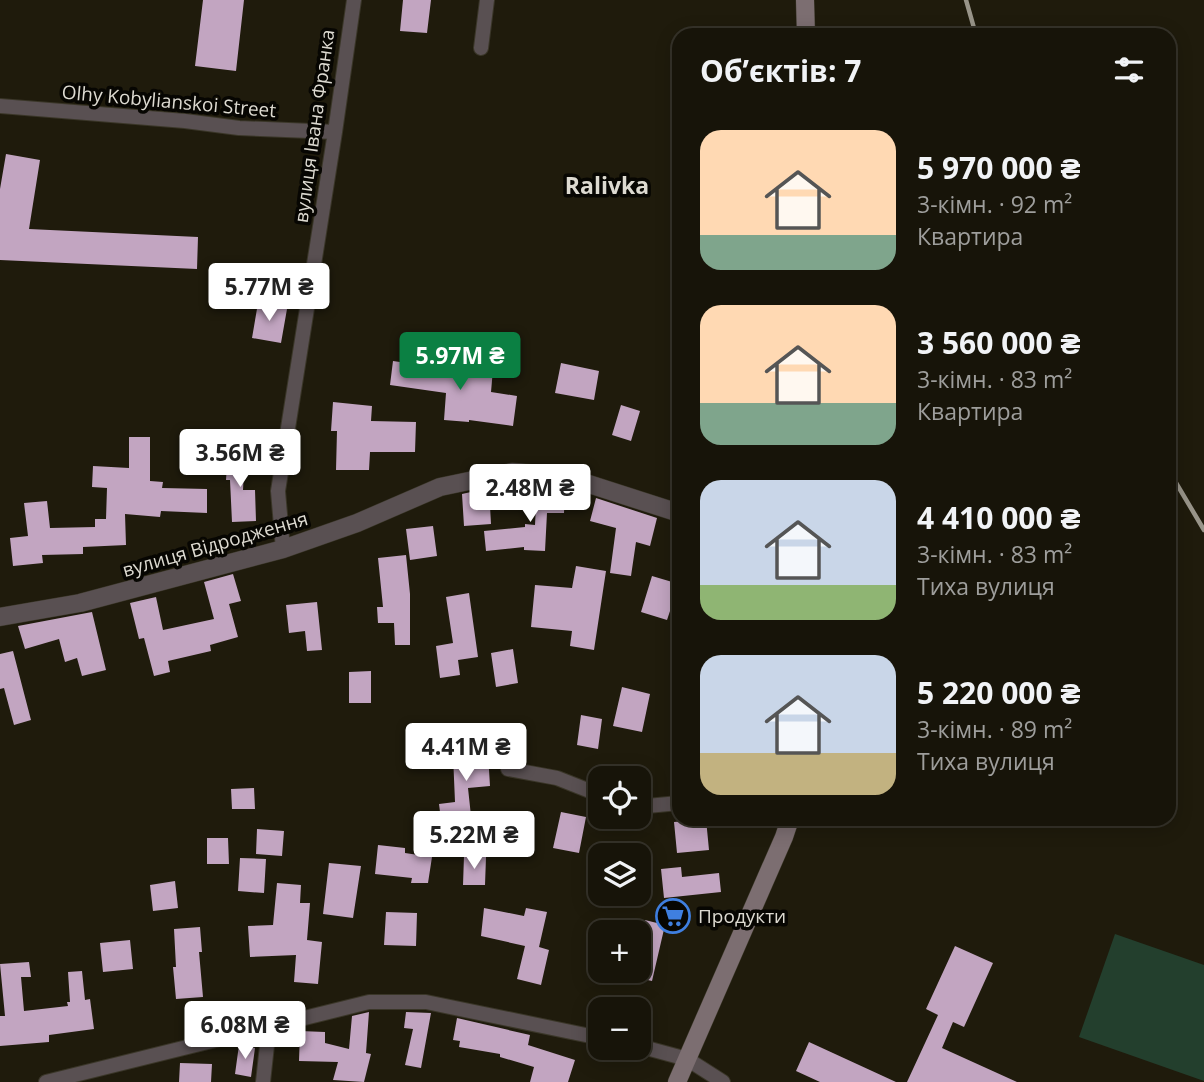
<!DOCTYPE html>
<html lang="uk">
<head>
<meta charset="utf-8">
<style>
	:root { --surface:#171409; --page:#201d12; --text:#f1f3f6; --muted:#9e9e9c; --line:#36332a; --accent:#0b8043 }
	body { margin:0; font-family:"Open Sans",sans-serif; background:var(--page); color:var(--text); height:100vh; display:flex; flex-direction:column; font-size:26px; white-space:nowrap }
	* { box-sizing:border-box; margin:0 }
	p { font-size:23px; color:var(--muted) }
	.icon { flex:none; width:38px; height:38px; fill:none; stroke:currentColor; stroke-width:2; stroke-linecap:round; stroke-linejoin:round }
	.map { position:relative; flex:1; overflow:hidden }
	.drawer { position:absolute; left:672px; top:28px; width:504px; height:798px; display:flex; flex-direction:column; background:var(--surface); border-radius:21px; box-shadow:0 4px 18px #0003,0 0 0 2px var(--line) }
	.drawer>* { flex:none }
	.fabs { position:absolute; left:588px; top:766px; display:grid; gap:14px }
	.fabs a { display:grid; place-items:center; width:63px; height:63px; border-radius:14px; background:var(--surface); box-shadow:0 4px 18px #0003,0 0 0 2px var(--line); font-size:35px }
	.price { position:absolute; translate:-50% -60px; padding:0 16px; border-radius:7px; background:#fff; color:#222; font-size:23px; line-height:46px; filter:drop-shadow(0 2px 4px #0008) }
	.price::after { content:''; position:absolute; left:50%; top:42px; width:21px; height:16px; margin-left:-10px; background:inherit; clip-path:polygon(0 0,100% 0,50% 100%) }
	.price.active { background:var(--accent); color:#fff }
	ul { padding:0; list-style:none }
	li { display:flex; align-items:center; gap:21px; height:175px; padding:0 28px }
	li span { display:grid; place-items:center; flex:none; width:196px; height:140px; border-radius:21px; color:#555 }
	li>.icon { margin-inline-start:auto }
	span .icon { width:84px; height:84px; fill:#fffc; stroke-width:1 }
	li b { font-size:30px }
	h2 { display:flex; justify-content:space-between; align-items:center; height:84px; padding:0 28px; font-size:30px }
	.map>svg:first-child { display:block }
	.green { fill:#233f2d }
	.building { fill:#c2a5c1 }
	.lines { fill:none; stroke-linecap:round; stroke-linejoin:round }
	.minor-casing { stroke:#3a3628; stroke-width:16 }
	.tertiary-casing { stroke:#3a3628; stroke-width:19 }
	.secondary-casing { stroke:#3a3628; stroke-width:19 }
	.minor { stroke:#595052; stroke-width:14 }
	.tertiary { stroke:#595052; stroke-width:18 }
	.secondary { stroke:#7c6e71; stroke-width:18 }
	.rail { stroke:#989489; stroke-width:4.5 }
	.labels { text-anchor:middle; stroke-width:7; stroke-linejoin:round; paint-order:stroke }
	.street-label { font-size:19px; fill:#dddad1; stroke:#070602 }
	.poi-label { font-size:19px; fill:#dddad1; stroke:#070602; text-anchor:start }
	.quarter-label { font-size:23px; font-weight:bold; fill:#dddad1; stroke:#070602 }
</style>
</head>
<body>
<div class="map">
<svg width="1204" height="1082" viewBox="0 0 1204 1082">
	<rect width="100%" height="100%" fill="#1f1b0c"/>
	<!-- green -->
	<path class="green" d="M1115 934 1204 965V1081L1079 1037Z"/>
	<!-- building -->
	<path class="building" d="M203 0H244L236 71 195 66Z
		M403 0H431L427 33 400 31Z
		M6 154 40 160 29 229 198 237 197 269 0 260V189Z
		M258 303 287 309 281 343 252 338Z
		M393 361 448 369V365L493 369 491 392 517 396 513 426 469 420V422L444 420 446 393 390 385Z
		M561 363 599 371 594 400 555 393Z
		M333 402 372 406 371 421 416 422 415 452H370L369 470H336L337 431H331Z
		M621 405 640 411 631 441 612 435Z
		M129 437H150V481L163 482 162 488 207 489V513L161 511 160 517 125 514 126 545 83 547V554L42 555 43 563 13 566 10 538 28 536 24 503 47 501 50 528 95 527V519H106L107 488 92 487 93 466 129 468Z
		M228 450 245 451 243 490H255L256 521 232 522 230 480H226Z
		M537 485 565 488 564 513H547L545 551 524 550V547L486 551 484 531 525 527V524L535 525Z
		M489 488 491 524 464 526 462 494Z
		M596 498 657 518 650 546 636 542 631 576 610 573 616 528 590 521Z
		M433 526 437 556 410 560 406 529Z
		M406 555 410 594V645H395L394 623H378L377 607H383L378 558Z
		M576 566 606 571 594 650 570 646 572 631 531 627 535 585 572 588Z
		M233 574 241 601 229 604 238 637 210 645 211 651 168 661 170 672 154 676 144 638 139 639 130 603 156 597 163 630 214 619 204 582Z
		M652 576 679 584 667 620 641 612Z
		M469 593 478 657 458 660 460 675 440 678 436 646 453 643 446 597Z
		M317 602 322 650 307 651 305 631 289 633 286 605Z
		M92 612 106 670 82 676 77 658 65 662 59 639 25 649 18 626Z
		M513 649 518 683 496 687 491 653Z
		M13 651 31 720 14 725 4 688 0 689V654Z
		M371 671V703H349V672Z
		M622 687 650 694 642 732 613 726Z
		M581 715 602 719 598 749 577 745Z
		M488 753 490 786 468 788 471 816 441 820 439 804 455 802 453 755Z
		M254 788 255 809H232L231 789Z
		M561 812 586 817 579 853 553 848Z
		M706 819 709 850 677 853 674 822Z
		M257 829 284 831 282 856 256 854Z
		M207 838H228L229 864H207Z
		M378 845 405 848V853L432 857 428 883H411L412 878 375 874Z
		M464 856 486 857 485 885H463Z
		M240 858 266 859 264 893 238 891Z
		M329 863 361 866 353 918 323 914Z
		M681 867 682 877 719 873 721 892 664 898 661 869Z
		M175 881 178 908 153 911 150 885Z
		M277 883 301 885 300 903H310L307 940 322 942 318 984 294 982 296 955 250 957 248 926 273 925Z
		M484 908 524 916 526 908 547 912 539 947 549 950 541 985 517 979 525 946 481 936Z
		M386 912 417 913 416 946 384 945Z
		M645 920 665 925 652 981 639 978V947Z
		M200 927 202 952H199L203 997 176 999 173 967H176L174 929Z
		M130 940 133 969 103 972 100 943Z
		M955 946 993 963 964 1027 953 1022 942 1048 1017 1082H907L938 1015 926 1009Z
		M29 962 31 977H21L24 1011 68 1006 67 1002H70L68 972 82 971 85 1000 90 999 94 1029 49 1035V1042L0 1046V1016H5L0 964Z
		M369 1012 366 1053 371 1054 364 1082 333 1080 338 1062 299 1061 300 1031 325 1032V1043L349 1049 352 1016Z
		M406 1012 431 1013 421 1068 405 1065 413 1029 404 1028Z
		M457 1018 530 1035 528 1045 575 1060 568 1082H530L534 1067 500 1057V1054L459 1047 460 1041 453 1040Z
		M809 1042 896 1082H820L796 1071Z
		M239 1045 255 1048 251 1077 235 1074Z
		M180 1063 212 1064 211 1082H179Z"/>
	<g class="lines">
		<!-- minor casing -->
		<g class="minor-casing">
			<path id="minor" d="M481 48 487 0
				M0 106 185 121 239 128 335 132
				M283 549 278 491 335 132 354 0
				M508 769 557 778 600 795
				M639 805 647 806 679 803
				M639 1046 687 1059 723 1082
				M46 1082 369 1002H426L600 1038
				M263 1082 269 1027"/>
		</g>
		<!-- tertiary casing -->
		<g class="tertiary-casing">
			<path id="tertiary" d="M0 617 80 603 283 549 357 523 440 487 512 472 564 476 679 513"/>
		</g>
		<!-- secondary casing -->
		<g class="secondary-casing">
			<path id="secondary" d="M805 0 806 35
				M677 1082 784 837 790 819"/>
		</g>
		<!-- minor -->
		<use href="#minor" class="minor"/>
		<!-- tertiary -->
		<use href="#tertiary" class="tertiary"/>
		<!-- secondary -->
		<use href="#secondary" class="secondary"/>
		<!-- rail -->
		<path class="rail" d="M966 0 976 35
			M1169 471 1204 530"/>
	</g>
	<!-- icons -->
	<defs>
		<g id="supermarket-ring" transform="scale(1.75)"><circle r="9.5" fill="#070602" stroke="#3f7fe0" stroke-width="1.5"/><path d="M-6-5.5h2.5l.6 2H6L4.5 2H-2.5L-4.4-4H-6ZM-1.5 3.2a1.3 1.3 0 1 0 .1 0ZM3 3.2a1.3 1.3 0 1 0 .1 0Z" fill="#3f7fe0"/></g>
	</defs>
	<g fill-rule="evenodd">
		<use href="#supermarket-ring" x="673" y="916"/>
	</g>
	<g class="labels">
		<!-- street labels -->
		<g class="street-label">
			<text transform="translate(169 101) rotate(5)" y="7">Olhy Kobylianskoi Street</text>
			<text transform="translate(314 126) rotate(-82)" y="7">вулиця Івана Франка</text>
			<text transform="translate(215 544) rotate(-16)" y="7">вулиця Відродження</text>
		</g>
		<!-- poi labels -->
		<g class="poi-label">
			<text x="698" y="923">Продукти</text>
		</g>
		<!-- quarter labels -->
		<g class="quarter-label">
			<text x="607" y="194">Ralivka</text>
		</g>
	</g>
</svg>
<div class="fabs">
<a><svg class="icon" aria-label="locate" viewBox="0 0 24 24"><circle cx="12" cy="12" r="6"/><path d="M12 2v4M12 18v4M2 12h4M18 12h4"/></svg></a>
<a><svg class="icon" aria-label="layers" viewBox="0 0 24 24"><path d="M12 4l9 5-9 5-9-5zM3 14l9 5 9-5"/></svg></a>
<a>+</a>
<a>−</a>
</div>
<b class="price" style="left:269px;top:323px">5.77M ₴</b>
<b class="price active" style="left:460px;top:392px">5.97M ₴</b>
<b class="price" style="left:240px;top:489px">3.56M ₴</b>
<b class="price" style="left:530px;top:524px">2.48M ₴</b>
<b class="price" style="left:466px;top:783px">4.41M ₴</b>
<b class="price" style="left:474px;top:871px">5.22M ₴</b>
<b class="price" style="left:245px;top:1061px">6.08M ₴</b>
<section class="drawer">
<h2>Об’єктів: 7<svg class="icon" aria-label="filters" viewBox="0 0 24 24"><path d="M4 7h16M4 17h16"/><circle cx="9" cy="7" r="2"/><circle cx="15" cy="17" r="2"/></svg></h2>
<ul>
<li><span style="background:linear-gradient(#ffd9b3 75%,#7fa58c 0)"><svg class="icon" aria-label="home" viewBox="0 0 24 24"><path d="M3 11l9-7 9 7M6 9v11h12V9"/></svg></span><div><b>5 970 000 ₴</b><p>3-кімн. · 92 m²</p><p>Квартира</p></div></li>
<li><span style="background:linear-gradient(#ffd9b3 70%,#7fa58c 0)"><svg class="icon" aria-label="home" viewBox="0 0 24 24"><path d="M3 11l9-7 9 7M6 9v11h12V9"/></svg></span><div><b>3 560 000 ₴</b><p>3-кімн. · 83 m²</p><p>Квартира</p></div></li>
<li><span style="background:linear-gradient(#c9d6e8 75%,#8fb573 0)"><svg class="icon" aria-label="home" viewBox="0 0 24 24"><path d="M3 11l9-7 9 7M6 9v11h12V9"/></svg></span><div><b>4 410 000 ₴</b><p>3-кімн. · 83 m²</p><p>Тиха вулиця</p></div></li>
<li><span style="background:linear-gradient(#c9d6e8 70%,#c2b280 0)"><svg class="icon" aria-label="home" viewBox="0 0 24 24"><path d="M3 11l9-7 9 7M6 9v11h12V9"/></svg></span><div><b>5 220 000 ₴</b><p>3-кімн. · 89 m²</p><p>Тиха вулиця</p></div></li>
</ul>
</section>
</div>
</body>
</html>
